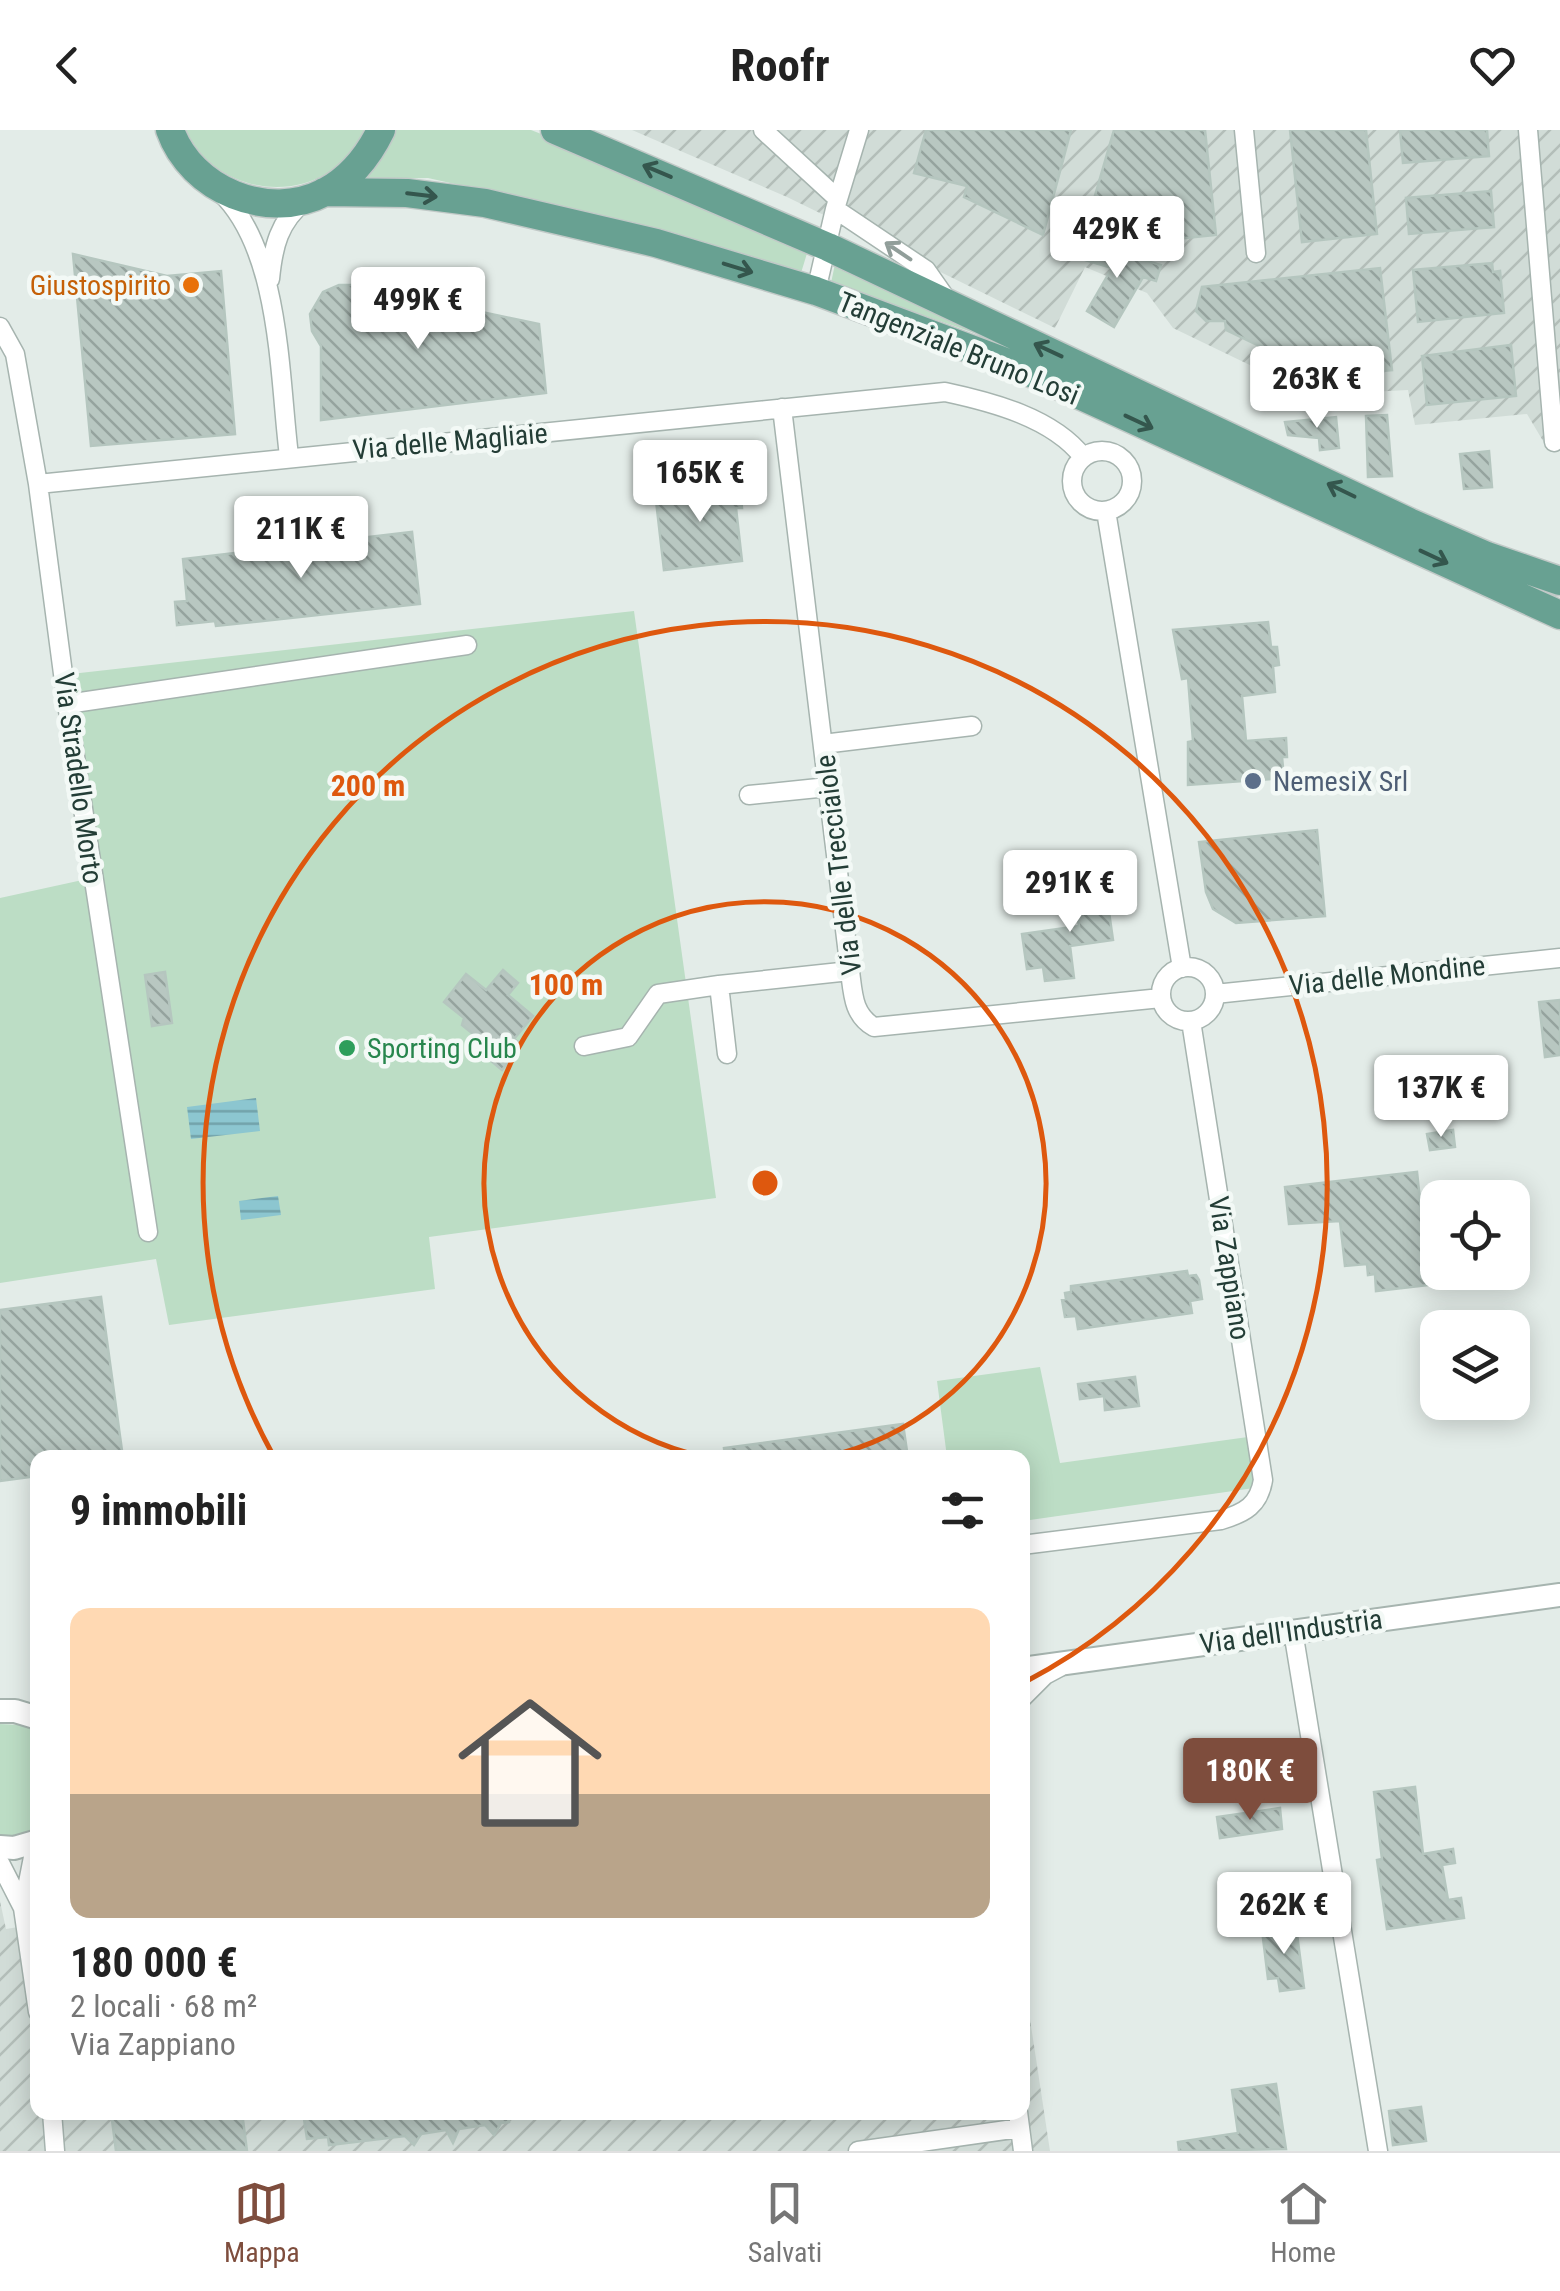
<!DOCTYPE html>
<html lang="it">
<head>
<meta charset="utf-8">
<style>
	:root { --surface:#fff; --page:#f6f6f6; --text:#222; --muted:#767676; --line:#e0e0e0; --accent:#7e4d3d }
	body { margin:0; font-family:"Roboto Condensed",sans-serif; background:var(--page); color:var(--text); height:100vh; display:flex; flex-direction:column; font-size:38px; white-space:nowrap }
	* { box-sizing:border-box; margin:0 }
	p { font-size:32px; color:var(--muted) }
	.icon { flex:none; width:55px; height:55px; fill:none; stroke:currentColor; stroke-width:2; stroke-linecap:round; stroke-linejoin:round }
	.map { position:relative; flex:1; overflow:hidden }
	.side { position:absolute; left:30px; top:1320px; width:1000px; height:670px; display:flex; flex-direction:column; background:var(--surface); border-radius:20px; box-shadow:0 5px 25px #0003 }
	.side>* { flex:none }
	.buttons { position:absolute; left:1420px; top:1050px; display:grid; gap:20px }
	.buttons a { display:grid; place-items:center; width:110px; height:110px; border-radius:20px; background:var(--surface); box-shadow:0 5px 25px #0003; font-size:50px }
	.price { position:absolute; translate:-50% -85px; padding:0 22px; border-radius:10px; background:#fff; color:#222; font-size:32px; line-height:65px; filter:drop-shadow(0 2px 5px #0008) }
	.price::after { content:''; position:absolute; left:50%; top:60px; width:30px; height:22px; margin-left:-15px; background:inherit; clip-path:polygon(0 0,100% 0,50% 100%) }
	.price.selected { background:var(--accent); color:#fff }
	ul { padding:0; list-style:none }
	li { display:grid; align-content:center; gap:20px; height:530px; padding:0 40px }
	li span { display:grid; place-items:center; height:310px; border-radius:20px; color:#555 }
	li>.icon { margin-inline-start:auto }
	span .icon { width:180px; height:180px; fill:#fffc; stroke-width:1 }
	li b { font-size:42px }
	h2 { display:flex; justify-content:space-between; align-items:center; height:120px; padding:0 40px; font-size:42px }
	header { display:flex; justify-content:space-between; align-items:center; height:130px; padding:0 40px; background:var(--surface); font-size:45px; font-weight:700 }
	.tabs { display:flex; justify-content:space-around; align-items:center; height:140px; border-top:2px solid var(--line); background:var(--surface); font-size:28px; color:var(--muted) }
	.tabs a { display:grid; justify-items:center; gap:5px }
	.tabs .selected { color:var(--accent) }
	.map>svg:first-child { display:block }
	.industrial { fill:url(#industrial-furrows) }
	.green { fill:#bcddc5 }
	.water { fill:url(#water-rules) }
	.building { fill:url(#building-back-hatch); stroke:#b5c6bf; stroke-width:2.5 }
	.lines { fill:none; stroke-linecap:round; stroke-linejoin:round }
	.minor-casing { stroke:#a6b4af; stroke-width:21 }
	.tertiary-casing { stroke:#a6b4af; stroke-width:26 }
	.primary-casing { stroke:#c1c9c7; stroke-width:31 }
	.minor { stroke:#fff; stroke-width:18 }
	.tertiary { stroke:#fff; stroke-width:22 }
	.primary { stroke:#68a192; stroke-width:28 }
	.oneway { stroke:#34564d }
	.oneway2 { stroke:#919e9a }
	.ring { fill:none; stroke:#de580e; stroke-width:5 }
	.food-dot { fill:#e8710a; stroke:#f3f9f6; stroke-width:4 }
	.service-dot { fill:#5c6f8a; stroke:#f3f9f6; stroke-width:4 }
	.leisure-dot { fill:#2e9e5b; stroke:#f3f9f6; stroke-width:4 }
	.labels { text-anchor:middle; stroke-width:9; stroke-linejoin:round; paint-order:stroke }
	.food-label { font-size:28px; fill:#c56008; stroke:#f3f9f6; text-anchor:end }
	.street-label { font-size:28px; fill:#233d36; stroke:#f3f9f6 }
	.service-label { font-size:28px; fill:#4e5e75; stroke:#f3f9f6; text-anchor:start }
	.leisure-label { font-size:28px; fill:#27864d; stroke:#f3f9f6; text-anchor:start }
	.centre { fill:#de580e; stroke:#f3f9f6; stroke-width:5 }
	.ring-label { font-size:30px; text-anchor:middle; font-weight:bold; fill:#de580e; stroke:#f3f9f6; stroke-width:9; stroke-linejoin:round; paint-order:stroke }
</style>
</head>
<body>
<header><svg class="icon" aria-label="back" viewBox="0 0 24 24"><path d="M15 5l-7 7 7 7"/></svg>Roofr<svg class="icon" aria-label="heart" viewBox="0 0 24 24"><path d="M12 20l-8-8c-3-5 5-10 8-4 3-6 11-1 8 4z"/></svg></header>
<div class="map">
<svg width="1560" height="2021" viewBox="0 0 1560 2021">
	<defs>
		<pattern id="industrial-furrows" width="10" height="10" patternUnits="userSpaceOnUse" patternTransform="scale(2.5)"><rect width="10" height="10" fill="#d1dcd7"/><path d="M-1 1l2-2M0 10L10 0M9 11l2-2" fill="none" stroke="#b3beb9"/></pattern>
		<pattern id="water-rules" width="6" height="5" patternUnits="userSpaceOnUse" patternTransform="scale(2.5)"><rect width="6" height="5" fill="#8cc6d0"/><path d="M0 2.5h6" fill="none" stroke="#72a2aa"/></pattern>
		<pattern id="building-back-hatch" width="6" height="6" patternUnits="userSpaceOnUse" patternTransform="scale(2.5)"><rect width="6" height="6" fill="#b8c7c1"/><path d="M-1 5l2 2M0 0l6 6M5-1l2 2" fill="none" stroke="#95a39e"/></pattern>
	</defs>
	<rect width="100%" height="100%" fill="#e3ece8"/>
	<!-- industrial -->
	<path class="industrial" d="M632 0H1560V321L1546 316 1527 284 1415 295 1408 260 1312 265 1173 198 1147 163 1085 137 1055 198 787 67Z
		M0 1771 6 1799 37 1794 38 1982H1022L1023 1843 1050 2021H0Z"/>
	<!-- green -->
	<path class="green" d="M186 0H364C332 78 219 74 186 0Z
		M395 0H531L615 33 808 120 801 143 464 56 428 48 366 49 384 24Z
		M835 134 997 211 831 153Z
		M634 481 716 1068 429 1107 435 1159 169 1195 156 1129 0 1153V768L87 749 62 545Z
		M1040 1237 1060 1333 1248 1307 1254 1358 1023 1391 1022 1328 947 1327 937 1251Z
		M0 1594 20 1595 37 1601V1699L27 1704 0 1706Z"/>
	<!-- water -->
	<path class="water" d="M256 968 260 1001 191 1009 187 977Z
		M278 1066 281 1085 241 1090 239 1071Z"/>
	<!-- building -->
	<path class="building" d="M926 0H1071L1043 105 964 67 967 56 914 43Z
		M1114 0H1205L1216 105 1176 109 1097 87 1094 69Z
		M1290 0H1366L1377 104 1302 112Z
		M1400 0H1487L1489 26 1403 33Z
		M1491 61 1494 97 1409 104 1406 68Z
		M1082 112 1161 135 1156 151 1143 147 1114 197 1087 181 1112 138 1078 128Z
		M73 124 167 146 221 141 235 304 91 316Z
		M1492 133 1493 142 1500 141 1504 183 1418 192 1413 140Z
		M1380 138 1392 240 1326 246 1311 233 1297 234 1226 200 1225 191H1206L1196 181 1202 157Z
		M357 149 478 176 477 181 539 194 546 263 321 290V216L312 201 310 184 323 162 339 155H356Z
		M1511 215 1516 266 1427 275 1422 226Z
		M1387 285 1392 346 1368 347 1366 286Z
		M1336 287 1339 318 1320 320 1319 308 1288 305 1285 292Z
		M1489 321 1492 357 1464 359 1460 324Z
		M739 348 742 378H736L742 431 664 440 655 362 711 356V351Z
		M412 402 420 474 216 496 215 491 177 495 175 472 187 471 183 429Z
		M1268 492 1271 517H1277L1279 535 1273 536 1275 562 1242 566 1246 611 1286 608 1287 627H1282L1284 648 1188 655V612L1193 611 1188 548 1182 549 1173 500Z
		M1317 700 1325 786 1236 793 1213 779 1206 762 1199 712Z
		M1105 754 1113 810 1070 816 1074 848 1045 851 1043 837 1027 839 1022 804 1079 796 1073 758Z
		M503 840 518 853 508 865 533 886 514 909 522 915 502 940 477 919 483 912 462 895 464 888 444 872 466 844 486 860Z
		M165 842 172 893 152 896 145 845Z
		M1560 870V925L1545 927 1539 872Z
		M1453 1000 1455 1017 1430 1020 1427 1004Z
		M1417 1042 1424 1108 1438 1106V1154L1376 1161 1375 1144 1368 1145 1367 1134 1345 1136 1340 1091 1289 1094 1285 1057Z
		M1187 1141 1188 1146 1196 1145 1199 1150 1202 1169 1190 1171 1192 1183 1078 1199 1076 1186 1065 1187 1062 1170 1066 1169 1065 1163 1071 1162V1156Z
		M101 1167 123 1328H38V1346L0 1351V1180Z
		M1135 1247 1139 1276 1105 1280 1104 1266 1080 1269 1078 1254Z
		M903 1294 908 1328H725L724 1318Z
		M1415 1657 1423 1724 1453 1719 1455 1733 1442 1735 1448 1770 1461 1768 1464 1788 1387 1799 1377 1730 1382 1729 1374 1662Z
		M1280 1678 1282 1699 1220 1708 1217 1687Z
		M1312 1765 1315 1787 1294 1789 1291 1767Z
		M1296 1796 1304 1858 1280 1861 1278 1848 1268 1849 1262 1800Z
		M1276 1954 1286 2019 1179 2021 1178 2012 1238 2003 1232 1960Z
		M1421 1977 1426 2011 1393 2015 1389 1981Z
		M111 1982H242L247 2021H116Z
		M303 1982H508L509 1992 501 1993 494 2005 485 1995 459 1999 453 2013 446 2000 421 2004 414 2015 405 2006 329 2015 328 2007 307 2009Z"/>
	<g class="lines">
		<!-- minor casing -->
		<g class="minor-casing">
			<path id="minor" d="M763 0 838 69
				M1244 0 1256 123
				M1528 0 1554 312
				M220 62C281 120 279 246 289 326
				M835 79 926 140 947 170
				M270 149C273 117 279 91 305 71
				M816 161 835 79 859 0
				M0 197 15 224 38 354 67 574 148 1102
				M782 278 850 841C853 864 853 885 874 897L1161 868
				M1072 351a30 30 0 1 1 60 0a30 30 0 1 1-60 0Z
				M38 354 945 262C992 272 1053 288 1083 327
				M1106 381 1182 838
				M67 574 467 515
				M823 614 972 596
				M749 665 828 657
				M1161 864a27 27 0 1 1 54 0a27 27 0 1 1-54 0Z
				M1215 864 1560 828
				M584 916 628 907 658 864 719 855
				M727 924 719 855 850 841
				M1022 1415 1221 1390C1245 1383 1259 1375 1263 1350L1191 891
				M1293 1501 1378 2021
				M1022 1568 1045 1545 1060 1537
				M36 1712 23 1778 38 1882
				M0 1733 23 1778
				M52 1982 55 2021
				M1018 1982 1023 2021
				M858 2021 1020 1998"/>
		</g>
		<!-- tertiary casing -->
		<g class="tertiary-casing">
			<path id="tertiary" d="M1022 1539 1560 1465
				M0 1581H15L38 1588
				M0 1717 14 1718 38 1711"/>
		</g>
		<!-- primary casing -->
		<g class="primary-casing">
			<path id="primary" d="M170 0C191 60 268 92 325 62 351 48 368 27 381 0
				M555 0 828 117 1409 392 1487 426 1560 451
				M324 62 407 63 485 73 656 113 816 161 1016 236 1560 485"/>
		</g>
		<!-- minor -->
		<use href="#minor" class="minor"/>
		<!-- tertiary -->
		<use href="#tertiary" class="tertiary"/>
		<!-- primary -->
		<use href="#primary" class="primary"/>
	</g>
	<!-- one-way arrows -->
	<defs><path id="oneway-shaft" d="M-6 0H5M1.5-3L5.5 0L1.5 3" fill="none" stroke-width="1.6" stroke-linecap="round" stroke-linejoin="round" transform="scale(2.5)"/></defs>
	<g class="oneway">
		<use href="#oneway-shaft" transform="translate(657 41) rotate(-157)"/>
		<use href="#oneway-shaft" transform="translate(422 65) rotate(7)"/>
		<use href="#oneway-shaft" transform="translate(738 138) rotate(17)"/>
		<use href="#oneway-shaft" transform="translate(1048 220) rotate(-155)"/>
		<use href="#oneway-shaft" transform="translate(1139 292) rotate(25)"/>
		<use href="#oneway-shaft" transform="translate(1341 360) rotate(-154)"/>
		<use href="#oneway-shaft" transform="translate(1434 427) rotate(25)"/>
	</g>
	<use class="oneway2" href="#oneway-shaft" transform="translate(898 121) rotate(-146)"/>
	<!-- distance rings -->
	<g class="ring">
		<path d="M704 1327A281 281 0 1 1 826 1327"/>
		<path d="M273 1325A562 562 0 1 1 1025 1552"/>
	</g>
	<!-- markers -->
	<circle class="food-dot" cx="191" cy="155" r="10"/>
	<circle class="service-dot" cx="1253" cy="651" r="10"/>
	<circle class="leisure-dot" cx="347" cy="918" r="10"/>
	<g class="labels">
		<!-- food labels -->
		<g class="food-label">
			<text x="171" y="165">Giustospirito</text>
		</g>
		<!-- street labels -->
		<g class="street-label">
			<text transform="translate(959 218) rotate(22)" y="10">Tangenziale Bruno Losi</text>
			<text transform="translate(450 311) rotate(-5)" y="10">Via delle Magliaie</text>
			<text transform="translate(79 648) rotate(82)" y="10">Via Stradello Morto</text>
			<text transform="translate(838 735) rotate(-97)" y="10">Via delle Trecciaiole</text>
			<text transform="translate(1387 845) rotate(-6)" y="10">Via delle Mondine</text>
			<text transform="translate(1230 1138) rotate(81)" y="10">Via Zappiano</text>
			<text transform="translate(1291 1501) rotate(-8)" y="10">Via dell'Industria</text>
		</g>
		<!-- service labels -->
		<g class="service-label">
			<text x="1273" y="661">NemesiX Srl</text>
		</g>
		<!-- leisure labels -->
		<g class="leisure-label">
			<text x="367" y="928">Sporting Club</text>
		</g>
	</g>
	<circle cx="765" cy="1053" r="15" class="centre"/>
	<g class="ring-label">
		<text x="368" y="666">200 m</text>
		<text x="566" y="865">100 m</text>
	</g>
</svg>
<div class="buttons">
<a><svg class="icon" aria-label="locate" viewBox="0 0 24 24"><circle cx="12" cy="12" r="6"/><path d="M12 2v4M12 18v4M2 12h4M18 12h4"/></svg></a>
<a><svg class="icon" aria-label="layers" viewBox="0 0 24 24"><path d="M12 4l9 5-9 5-9-5zM3 14l9 5 9-5"/></svg></a>
</div>
<b class="price" style="left:1117px;top:151px">429K €</b>
<b class="price" style="left:418px;top:222px">499K €</b>
<b class="price" style="left:1317px;top:301px">263K €</b>
<b class="price" style="left:700px;top:395px">165K €</b>
<b class="price" style="left:301px;top:451px">211K €</b>
<b class="price" style="left:1070px;top:805px">291K €</b>
<b class="price" style="left:1441px;top:1010px">137K €</b>
<b class="price selected" style="left:1250px;top:1693px">180K €</b>
<b class="price" style="left:1284px;top:1827px">262K €</b>
<section class="side">
<h2>9 immobili<svg class="icon" aria-label="filters" viewBox="0 0 24 24"><path d="M4 7h16M4 17h16"/><circle cx="9" cy="7" r="2"/><circle cx="15" cy="17" r="2"/></svg></h2>
<ul>
<li><span style="background:linear-gradient(#ffd9b3 60%,#b9a48a 0)"><svg class="icon" aria-label="home" viewBox="0 0 24 24"><path d="M3 11l9-7 9 7M6 9v11h12V9"/></svg></span><div><b>180 000 €</b><p>2 locali · 68 m²</p><p>Via Zappiano</p></div></li>
</ul>
</section>
</div>
<nav class="tabs">
<a class="selected"><svg class="icon" aria-label="map" viewBox="0 0 24 24"><path d="M3 6l6-2 6 2 6-2v14l-6 2-6-2-6 2zM9 4v14M15 6v14"/></svg>Mappa</a>
<a><svg class="icon" aria-label="saved" viewBox="0 0 24 24"><path d="M7 4h10v16l-5-4-5 4z"/></svg>Salvati</a>
<a><svg class="icon" aria-label="home" viewBox="0 0 24 24"><path d="M3 11l9-7 9 7M6 9v11h12V9"/></svg>Home</a>
</nav>
</body>
</html>
